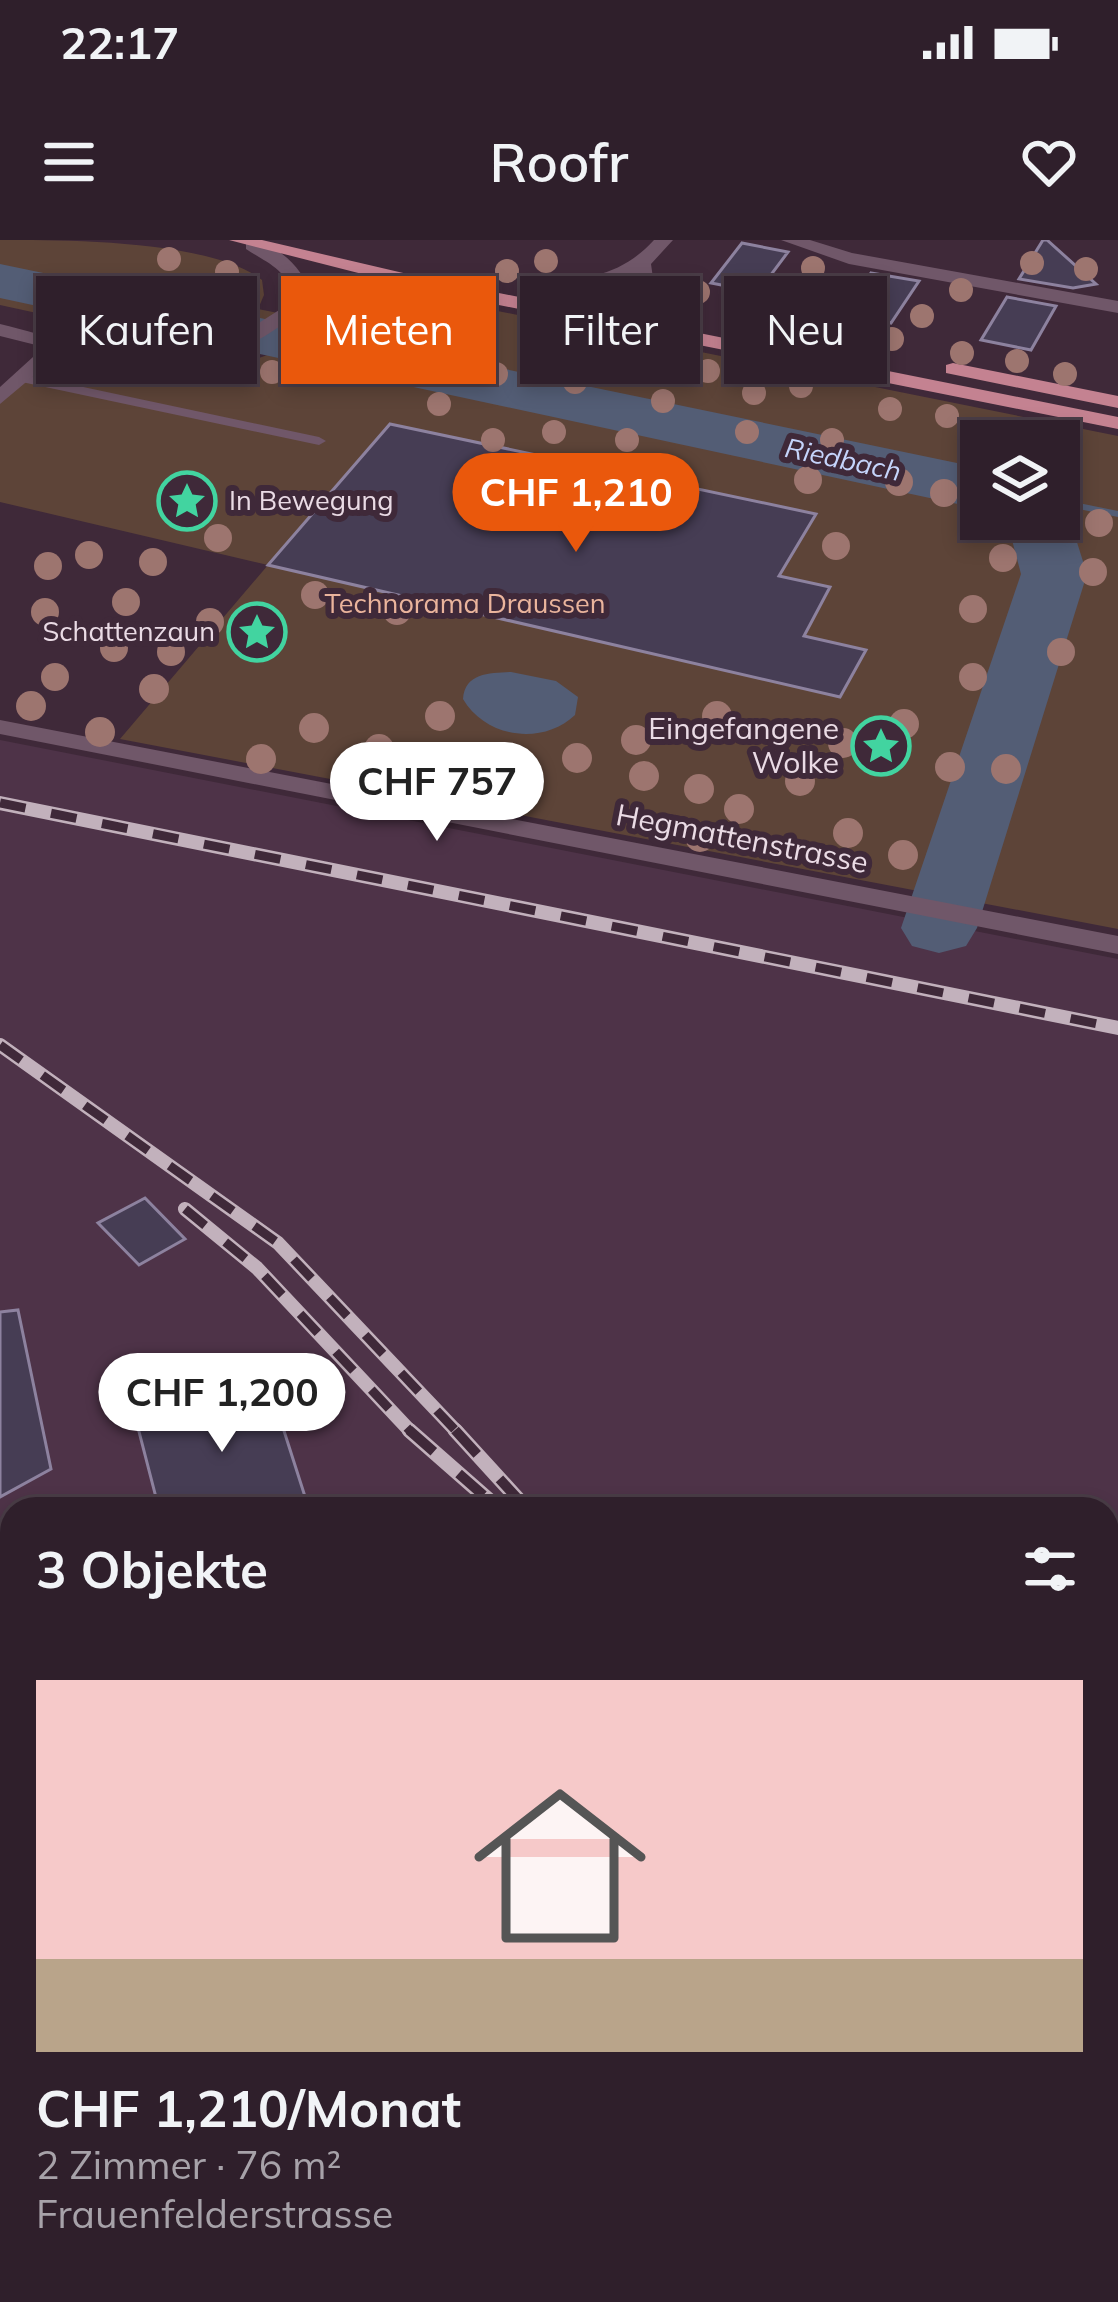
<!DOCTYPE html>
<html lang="de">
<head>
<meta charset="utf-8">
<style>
	:root { --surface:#2f1f2b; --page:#372733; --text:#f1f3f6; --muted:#a7a2a9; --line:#4a3d47; --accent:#ea580c }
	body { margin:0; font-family:Mulish,sans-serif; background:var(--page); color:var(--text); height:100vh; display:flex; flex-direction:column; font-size:45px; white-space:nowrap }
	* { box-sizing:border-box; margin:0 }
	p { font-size:39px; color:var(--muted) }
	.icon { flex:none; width:66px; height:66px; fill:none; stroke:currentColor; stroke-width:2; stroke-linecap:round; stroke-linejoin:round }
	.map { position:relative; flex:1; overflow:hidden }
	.sheet { position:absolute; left:0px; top:1257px; width:1119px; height:807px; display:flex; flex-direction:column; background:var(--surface); border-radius:36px 36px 0 0; box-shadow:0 6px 18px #0003,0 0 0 3px var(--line) }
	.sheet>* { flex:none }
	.top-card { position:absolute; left:36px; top:36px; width:1047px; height:108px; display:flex; gap:24px }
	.controls { position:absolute; left:960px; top:180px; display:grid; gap:24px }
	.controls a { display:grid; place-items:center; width:120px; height:120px; border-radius:0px; background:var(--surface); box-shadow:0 6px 18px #0003,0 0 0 3px var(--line); font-size:60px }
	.price { position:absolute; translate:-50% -102px; padding:0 27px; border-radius:42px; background:#fff; color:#222; font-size:39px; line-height:78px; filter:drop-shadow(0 3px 6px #0008) }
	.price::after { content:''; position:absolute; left:50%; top:72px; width:36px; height:27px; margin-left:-18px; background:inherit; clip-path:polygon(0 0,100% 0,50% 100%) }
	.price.active { background:var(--accent); color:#fff }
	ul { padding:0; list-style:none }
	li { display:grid; align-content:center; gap:24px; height:636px; padding:0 36px }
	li+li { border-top:3px solid var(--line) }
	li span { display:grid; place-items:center; height:372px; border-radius:0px; color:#555 }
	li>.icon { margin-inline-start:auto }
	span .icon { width:216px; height:216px; fill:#fffc; stroke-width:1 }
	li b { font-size:51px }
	h2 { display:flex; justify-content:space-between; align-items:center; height:144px; padding:0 36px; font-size:51px }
	.chip { padding:0 42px; border-radius:0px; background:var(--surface); box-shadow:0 6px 18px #0003,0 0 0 3px var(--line); font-size:42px; line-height:108px }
	.chip.active { background:var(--accent); color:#fff }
	.status { display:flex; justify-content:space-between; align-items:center; height:84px; padding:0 60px; background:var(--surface); direction:ltr }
	.status svg { height:33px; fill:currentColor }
	header { display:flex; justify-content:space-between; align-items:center; height:156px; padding:0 36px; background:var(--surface); font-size:54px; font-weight:600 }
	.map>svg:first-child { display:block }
	.built { fill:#4e3348 }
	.green { fill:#5d4438; fill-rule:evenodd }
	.water { fill:#535d75 }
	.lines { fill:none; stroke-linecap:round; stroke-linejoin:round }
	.stream { fill:#535d75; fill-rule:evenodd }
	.river { fill:#535d75; fill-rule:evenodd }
	.building { fill:#463d54; stroke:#8d829f; stroke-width:3 }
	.lane { fill:#705769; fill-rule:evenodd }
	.street { fill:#705769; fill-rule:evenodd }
	.primary { fill:#c48291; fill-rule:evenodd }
	.rail-far1-casing { stroke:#c2b1bc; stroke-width:14 }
	.rail-casing { stroke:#c2b1bc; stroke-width:15 }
	.rail-far1 { stroke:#3f2939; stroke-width:9; stroke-dasharray:26; stroke-linecap:butt }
	.rail { stroke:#3f2939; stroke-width:10; stroke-dasharray:33; stroke-linecap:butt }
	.tree { fill:#9d756f }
	.labels { text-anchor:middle; stroke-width:12; stroke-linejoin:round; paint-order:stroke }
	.far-water-label { font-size:27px; font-style:italic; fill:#c5d4fb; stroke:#3f2939 }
	.far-poi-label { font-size:27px; fill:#eadbe5; stroke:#3f2939; text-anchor:start }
	.far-park-label { font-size:27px; fill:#eab49c; stroke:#3f2939 }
	.poi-label { font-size:30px; fill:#eadbe5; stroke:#3f2939; text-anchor:end }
	.street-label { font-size:30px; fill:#eadbe5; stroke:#3f2939 }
</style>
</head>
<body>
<div class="status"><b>22:17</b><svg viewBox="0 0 49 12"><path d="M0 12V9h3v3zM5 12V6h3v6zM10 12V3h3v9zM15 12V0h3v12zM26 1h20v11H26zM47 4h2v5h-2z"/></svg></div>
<header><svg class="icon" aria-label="menu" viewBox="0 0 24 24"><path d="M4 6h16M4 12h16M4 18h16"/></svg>Roofr<svg class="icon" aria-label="heart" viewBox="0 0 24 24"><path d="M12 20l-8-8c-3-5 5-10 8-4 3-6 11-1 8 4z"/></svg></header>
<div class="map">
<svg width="1118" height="2062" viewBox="0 0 1118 2062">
	<rect width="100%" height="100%" fill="#3f2939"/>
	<!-- built -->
	<path class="built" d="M0 500 1118 719V1792L1107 1789V1269H12V2052H383V2062H0Z"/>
	<!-- green -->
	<path class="green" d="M0 0C68 0 210 0 262 40L264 55 258 69 288 75 331 51 429 45 438 59 1118 196V689L120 499 268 325 0 262V158L44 119C138 135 177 149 270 114L204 99H156L0 65ZM981 201H1059V279H981Z
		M1107 1791 1118 1794V2062H707L716 2052H1107Z
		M396 2052H681L673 2062H390Z"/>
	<!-- water -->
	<path class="water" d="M511 432 556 441 578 457 575 475C542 506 486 498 463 459 465 433 489 433 511 432Z"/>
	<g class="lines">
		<!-- stream -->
		<path class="stream" d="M965 240 981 243V249L961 245V241Z
			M1059 259 1118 271V277L1059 265Z"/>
		<!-- river -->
		<path class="river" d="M0 24 981 228V269L0 58Z
			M1059 275 1075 296 1087 334 977 688 966 706 939 713 912 706 901 688 1021 334 1012 300 996 279H1059Z
			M435 2052H556L552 2062H430Z"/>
	</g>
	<!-- building -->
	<path class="building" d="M1043 0H1047L1096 44 1073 48 1019 39Z
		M742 3 788 12 758 52 711 43Z
		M871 33 919 41 891 83 843 73Z
		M1007 57 1056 66 1031 110 981 100Z
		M390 184 816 274 779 336 830 347 804 396 866 410 840 457 268 325Z
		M145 958 185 999 139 1025 98 983Z
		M18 1070 51 1229 0 1257V1072Z
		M269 1144 309 1269H159L135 1176Z"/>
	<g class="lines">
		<!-- lane -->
		<path class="lane" d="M22 134 319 197 326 201 319 205 17 141 15 138Z
			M1107 1937 1118 1940V1968L1107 1965Z"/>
		<!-- street -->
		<path class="street" d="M654 0H673L651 24 654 45 680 70V78H666L637 51 634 36C606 50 549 64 522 46L532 40C581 41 619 38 654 0Z
			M781 0H810L852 13 1118 61V73L849 24Z
			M246 1C274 0 304 28 310 53 341 41 411 26 439 45 421 58 367 47 340 55 307 65 281 88 251 104 191 136 126 128 62 112L0 164V147L44 107 0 96V84C66 100 145 131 213 107 240 97 263 80 287 65 297 34 269 24 246 9Z
			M0 480 1118 696V714L0 494Z
			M0 1441 12 1443V1473L0 1471Z
			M1107 1641 1118 1644V1678L1107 1675Z"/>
		<!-- primary -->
		<path class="primary" d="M229 0H262L429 39 1118 177V189L429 51Z
			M953 123 1118 156V168L946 133V125Z"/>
		<!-- rail-far1 casing -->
		<g class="rail-far1-casing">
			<path id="rail-far1" d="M0 563 1118 788
				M0 805 278 1003 458 1193
				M185 969 257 1028 412 1193"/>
		</g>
		<!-- rail casing -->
		<g class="rail-casing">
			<path id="rail" d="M409 1190 499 1269
				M455 1190 527 1269
				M1107 1615 1118 1619"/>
		</g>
		<!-- rail-far1 -->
		<use href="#rail-far1" class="rail-far1"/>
		<!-- rail -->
		<use href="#rail" class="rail"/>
	</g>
	<!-- trees -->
	<g class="tree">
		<circle cx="169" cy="19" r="12"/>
		<circle cx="546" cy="21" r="12"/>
		<circle cx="1032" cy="23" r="12"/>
		<circle cx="813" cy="28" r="12"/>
		<circle cx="1086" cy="29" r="12"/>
		<circle cx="507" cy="31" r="12"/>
		<circle cx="227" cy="32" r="12"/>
		<circle cx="136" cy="50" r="12"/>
		<circle cx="961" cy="50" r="12"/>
		<circle cx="698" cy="52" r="12"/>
		<circle cx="347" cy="63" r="12"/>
		<circle cx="45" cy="64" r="12"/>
		<circle cx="787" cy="65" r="12"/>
		<circle cx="747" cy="72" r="12"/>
		<circle cx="212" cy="76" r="12"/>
		<circle cx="922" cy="76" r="12"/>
		<circle cx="157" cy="89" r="12"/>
		<circle cx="382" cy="89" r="12"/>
		<circle cx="477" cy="89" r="12"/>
		<circle cx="838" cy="90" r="12"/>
		<circle cx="312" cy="95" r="12"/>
		<circle cx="892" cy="99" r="12"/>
		<circle cx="962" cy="113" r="12"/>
		<circle cx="406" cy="117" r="12"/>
		<circle cx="443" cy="118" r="12"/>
		<circle cx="1017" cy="121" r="12"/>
		<circle cx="337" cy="122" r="12"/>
		<circle cx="708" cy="131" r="12"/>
		<circle cx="272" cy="132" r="12"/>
		<circle cx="496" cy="134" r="12"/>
		<circle cx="1065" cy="134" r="12"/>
		<circle cx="575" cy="142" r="12"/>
		<circle cx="801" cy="146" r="12"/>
		<circle cx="754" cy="153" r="12"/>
		<circle cx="663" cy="161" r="12"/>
		<circle cx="439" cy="164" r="12"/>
		<circle cx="890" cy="169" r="12"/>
		<circle cx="947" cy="176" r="12"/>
		<circle cx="554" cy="192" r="12"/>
		<circle cx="747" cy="192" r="12"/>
		<circle cx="493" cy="200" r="12"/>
		<circle cx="627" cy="200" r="12"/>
		<circle cx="832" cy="200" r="12"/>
		<circle cx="808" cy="240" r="14"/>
		<circle cx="899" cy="242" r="14"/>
		<circle cx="944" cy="253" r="14"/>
		<circle cx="1099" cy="283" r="14"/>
		<circle cx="218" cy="298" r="14"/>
		<circle cx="836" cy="306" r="14"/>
		<circle cx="89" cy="315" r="14"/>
		<circle cx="1003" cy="318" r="14"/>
		<circle cx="153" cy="322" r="14"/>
		<circle cx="48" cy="326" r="14"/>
		<circle cx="1093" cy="332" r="14"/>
		<circle cx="315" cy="355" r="14"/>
		<circle cx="126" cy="362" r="14"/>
		<circle cx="973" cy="369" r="14"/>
		<circle cx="397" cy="371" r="14"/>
		<circle cx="45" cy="372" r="14"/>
		<circle cx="210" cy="382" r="14"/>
		<circle cx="114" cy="408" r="14"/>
		<circle cx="171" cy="412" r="14"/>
		<circle cx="1061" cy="412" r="14"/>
		<circle cx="55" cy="437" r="14"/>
		<circle cx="973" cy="437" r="14"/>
		<circle cx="154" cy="449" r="15"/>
		<circle cx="31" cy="466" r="15"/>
		<circle cx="440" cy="476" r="15"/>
		<circle cx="717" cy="476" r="15"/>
		<circle cx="904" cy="484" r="15"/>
		<circle cx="314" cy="488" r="15"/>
		<circle cx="100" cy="492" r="15"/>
		<circle cx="636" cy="500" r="15"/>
		<circle cx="843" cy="503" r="15"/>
		<circle cx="379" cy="509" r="15"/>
		<circle cx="577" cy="518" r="15"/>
		<circle cx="261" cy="519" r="15"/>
		<circle cx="950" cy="527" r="15"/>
		<circle cx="1006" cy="529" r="15"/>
		<circle cx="644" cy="536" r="15"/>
		<circle cx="800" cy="541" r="15"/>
		<circle cx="467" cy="545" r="15"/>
		<circle cx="521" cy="546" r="15"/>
		<circle cx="699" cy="549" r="15"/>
		<circle cx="739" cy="569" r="15"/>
		<circle cx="848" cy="593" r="15"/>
		<circle cx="700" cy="597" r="15"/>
		<circle cx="903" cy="615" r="15"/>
	</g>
	<!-- icons -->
	<defs>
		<g id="sight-ring" transform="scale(3)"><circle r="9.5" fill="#3f2939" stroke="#42d4a0" stroke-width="1.5"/><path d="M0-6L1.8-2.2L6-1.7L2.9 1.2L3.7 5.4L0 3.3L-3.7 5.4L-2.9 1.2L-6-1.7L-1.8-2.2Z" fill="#42d4a0"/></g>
	</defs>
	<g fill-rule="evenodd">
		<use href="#sight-ring" x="187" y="261"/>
		<use href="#sight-ring" x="257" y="392"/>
		<use href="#sight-ring" x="881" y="506"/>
	</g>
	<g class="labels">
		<!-- far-water labels -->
		<g class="far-water-label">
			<text transform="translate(843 220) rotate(12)" y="9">Riedbach</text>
		</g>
		<!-- far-poi labels -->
		<g class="far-poi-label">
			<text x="229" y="270">In Bewegung</text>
			<text x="215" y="401" text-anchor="end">Schattenzaun</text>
		</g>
		<!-- far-park labels -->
		<g class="far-park-label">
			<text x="465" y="373">Technorama Draussen</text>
		</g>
		<!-- poi labels -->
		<g class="poi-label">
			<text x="839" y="499">Eingefangene<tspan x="839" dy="34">Wolke</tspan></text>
		</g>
		<!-- street labels -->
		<g class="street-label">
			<text transform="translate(742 599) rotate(11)" y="10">Hegmattenstrasse</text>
		</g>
	</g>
</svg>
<div class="controls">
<a><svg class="icon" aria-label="layers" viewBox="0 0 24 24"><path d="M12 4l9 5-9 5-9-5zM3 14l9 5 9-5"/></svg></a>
</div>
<b class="price active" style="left:576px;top:315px">CHF 1,210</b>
<b class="price" style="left:437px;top:604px">CHF 757</b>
<b class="price" style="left:222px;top:1215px">CHF 1,200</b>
<div class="top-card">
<a class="chip">Kaufen</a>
<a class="chip active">Mieten</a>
<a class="chip">Filter</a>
<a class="chip">Neu</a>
</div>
<section class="sheet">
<h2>3 Objekte<svg class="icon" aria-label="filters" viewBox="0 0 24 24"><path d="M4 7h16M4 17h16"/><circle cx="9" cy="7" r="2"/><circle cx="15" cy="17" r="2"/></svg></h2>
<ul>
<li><span style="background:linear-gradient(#f6c9c9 75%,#b9a48a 0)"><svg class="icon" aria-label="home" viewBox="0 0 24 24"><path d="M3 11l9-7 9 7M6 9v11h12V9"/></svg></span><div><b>CHF 1,210/Monat</b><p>2 Zimmer · 76 m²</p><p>Frauenfelderstrasse</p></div></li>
</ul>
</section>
</div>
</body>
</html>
